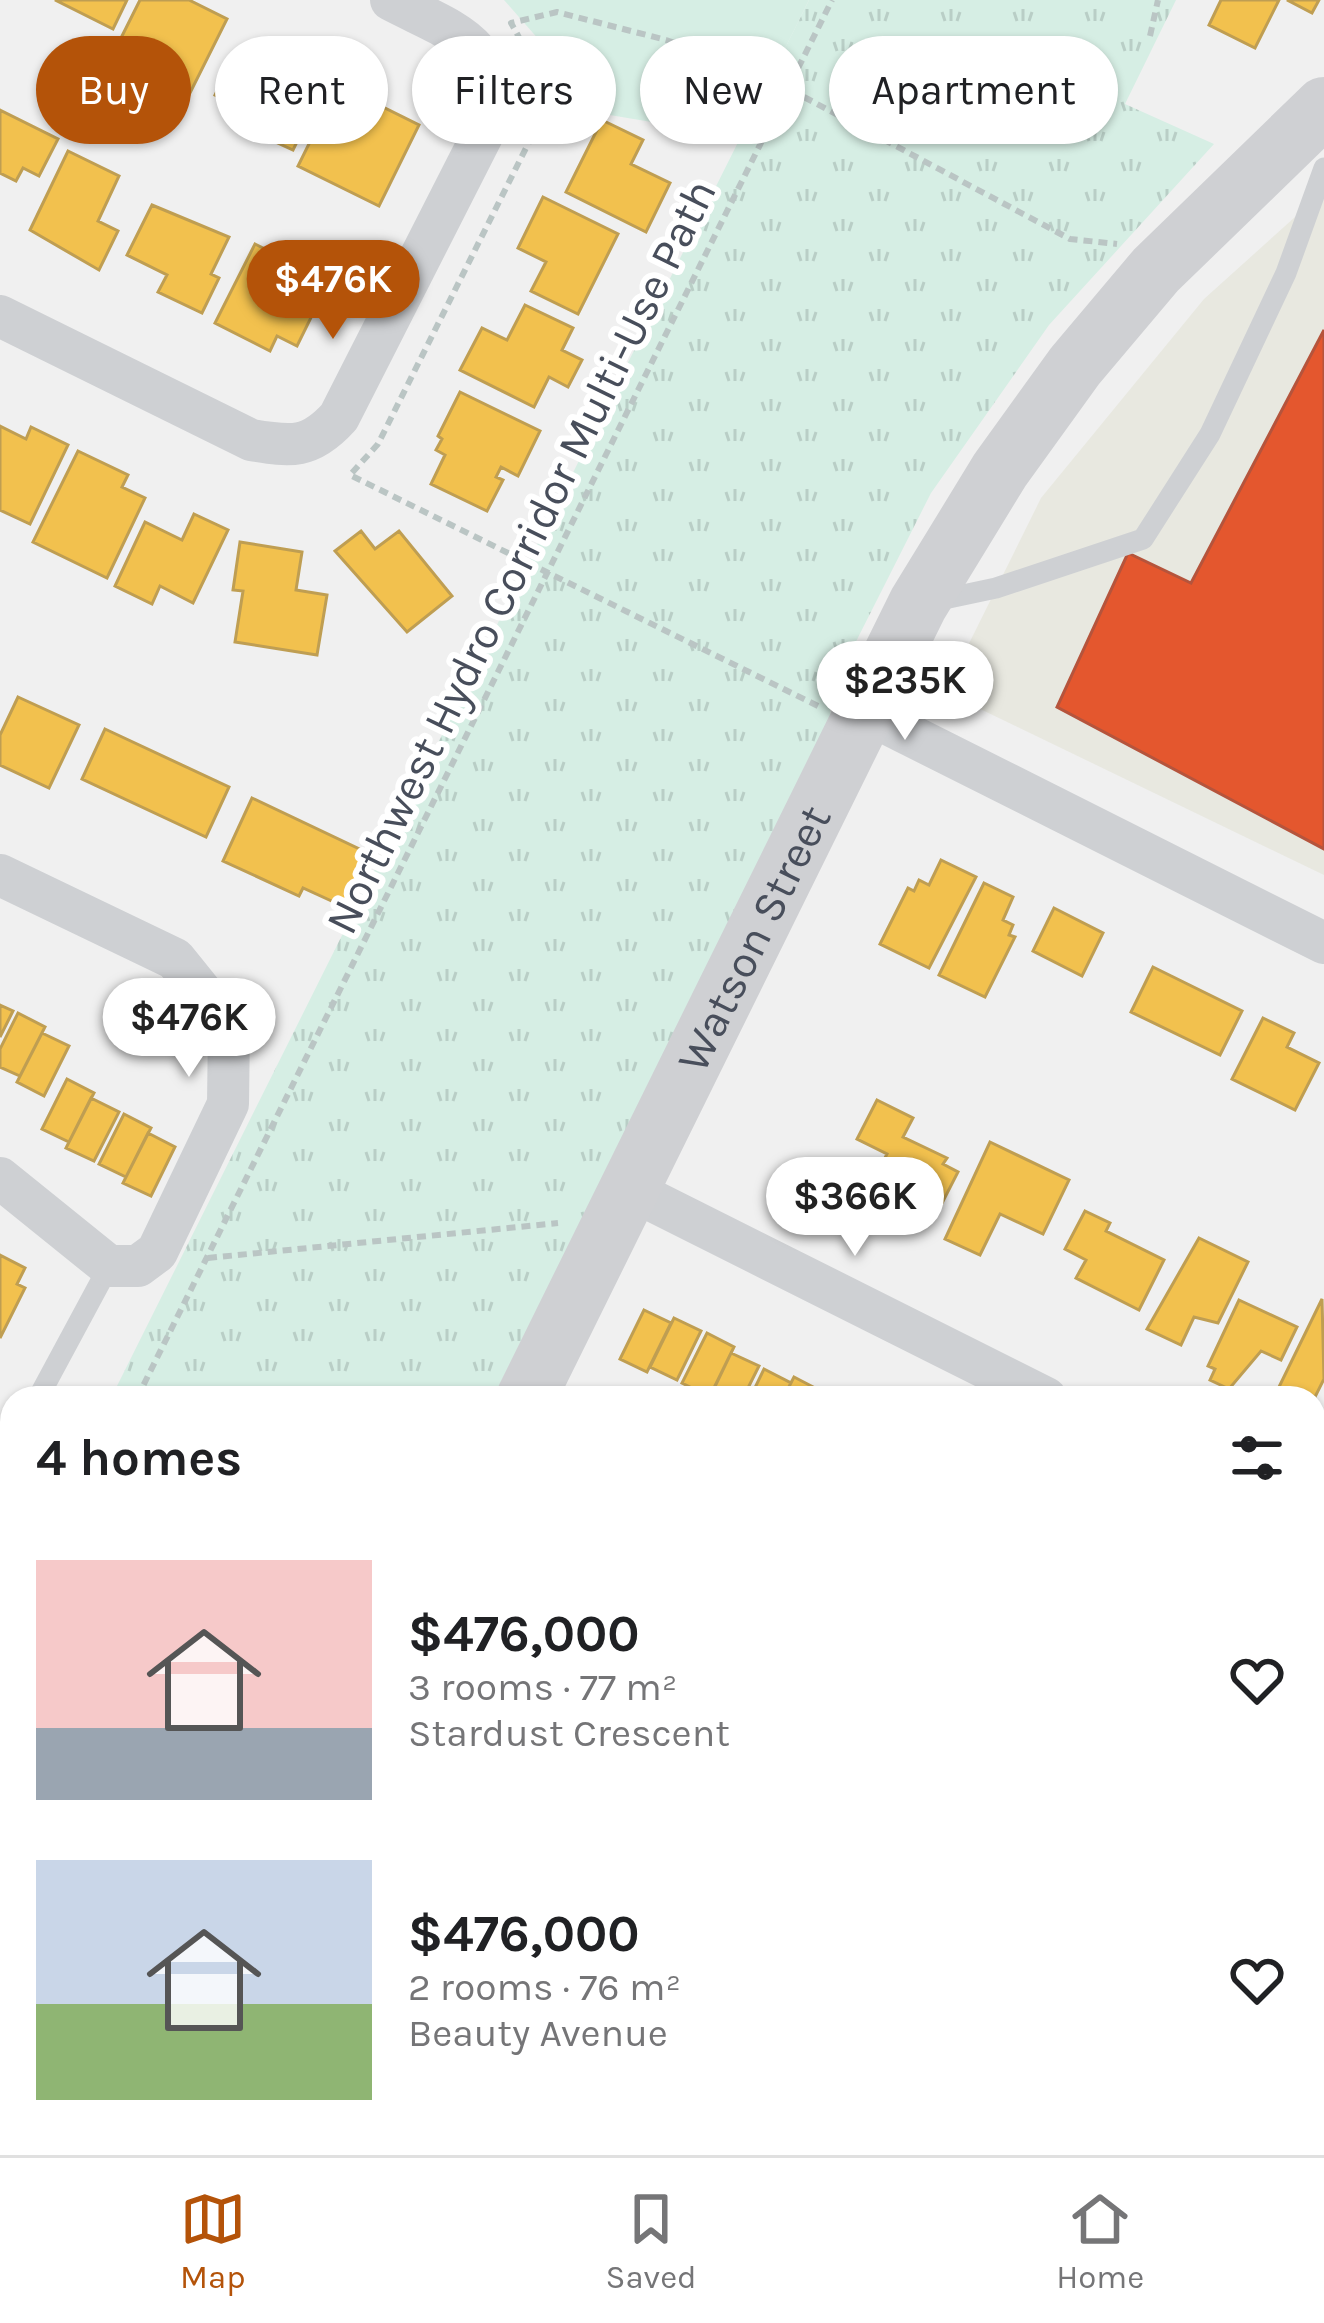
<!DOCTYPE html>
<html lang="en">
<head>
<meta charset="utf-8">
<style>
	:root { --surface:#fff; --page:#f2f2f2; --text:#202124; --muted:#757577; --line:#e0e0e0; --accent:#b45309 }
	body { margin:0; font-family:Karla,sans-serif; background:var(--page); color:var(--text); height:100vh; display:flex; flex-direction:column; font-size:45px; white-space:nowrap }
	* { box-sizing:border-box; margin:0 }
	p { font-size:39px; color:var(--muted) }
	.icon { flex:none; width:66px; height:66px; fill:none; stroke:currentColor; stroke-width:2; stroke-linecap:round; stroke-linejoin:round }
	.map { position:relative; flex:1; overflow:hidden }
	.drawer { position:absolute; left:0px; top:1386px; width:1326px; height:771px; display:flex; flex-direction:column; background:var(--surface); border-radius:36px 36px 0 0; box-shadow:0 3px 9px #0004 }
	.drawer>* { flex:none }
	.guide { position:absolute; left:36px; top:36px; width:1254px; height:108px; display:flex; gap:24px }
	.price { position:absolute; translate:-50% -102px; padding:0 27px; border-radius:42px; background:#fff; color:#222; font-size:39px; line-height:78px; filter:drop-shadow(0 3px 6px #0008) }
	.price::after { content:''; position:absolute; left:50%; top:72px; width:36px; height:27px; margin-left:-18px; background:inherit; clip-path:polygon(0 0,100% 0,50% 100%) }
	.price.current { background:var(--accent); color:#fff }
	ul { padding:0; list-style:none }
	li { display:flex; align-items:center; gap:36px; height:300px; padding:0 36px }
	li span { display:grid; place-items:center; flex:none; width:336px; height:240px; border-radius:0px; color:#555 }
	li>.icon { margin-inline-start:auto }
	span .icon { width:144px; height:144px; fill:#fffc; stroke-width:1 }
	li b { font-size:51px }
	h2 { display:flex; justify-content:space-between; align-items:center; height:144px; padding:0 36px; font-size:51px }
	.chip { padding:0 42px; border-radius:54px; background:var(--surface); box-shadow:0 3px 9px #0004; font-size:42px; line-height:108px }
	.chip.current { background:var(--accent); color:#fff }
	.menu { display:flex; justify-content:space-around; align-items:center; height:168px; border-top:3px solid var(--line); background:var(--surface); font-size:33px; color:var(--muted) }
	.menu a { display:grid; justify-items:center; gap:6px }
	.menu .current { color:var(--accent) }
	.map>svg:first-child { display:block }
	.commercial { fill:#e8e8e0 }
	.grass { fill:url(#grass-tufts) }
	.green { fill:#d6eee4 }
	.homes { fill:#f2c14e; stroke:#bf9e52; stroke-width:3 }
	.shops { fill:#e4572e; stroke:#b5543c; stroke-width:3 }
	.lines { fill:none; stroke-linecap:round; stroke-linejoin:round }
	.path { stroke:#bac5c4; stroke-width:6; stroke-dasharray:9 6; stroke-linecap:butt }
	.lane { stroke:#ced0d3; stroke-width:21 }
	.street { stroke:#ced0d3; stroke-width:42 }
	.secondary { stroke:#cfd0d3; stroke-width:60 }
	.labels { text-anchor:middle; stroke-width:12; stroke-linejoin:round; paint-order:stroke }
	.street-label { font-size:45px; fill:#484e5b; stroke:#fff }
</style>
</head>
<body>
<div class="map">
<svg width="1324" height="2155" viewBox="0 0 1324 2155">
	<defs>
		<pattern id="grass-tufts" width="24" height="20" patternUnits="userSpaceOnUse" patternTransform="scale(3)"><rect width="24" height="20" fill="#d6eee4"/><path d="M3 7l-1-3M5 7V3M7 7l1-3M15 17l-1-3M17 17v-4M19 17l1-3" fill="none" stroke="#b9cec6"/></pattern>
	</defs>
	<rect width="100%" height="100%" fill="#f0f0f0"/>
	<!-- commercial -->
	<path class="commercial" d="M1324 191V875L945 692 1041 498 1204 299Z"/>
	<!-- grass -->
	<path class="grass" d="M809 0H1176L1125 104 1214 144 1049 325 931 493 829 695 831 719 493 1398H111Z
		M12 1596V1944L0 1938V1620Z"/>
	<!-- green -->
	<path class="green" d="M504 0H809L741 137 568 108 546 97 540 41Z"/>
	<!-- homes -->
	<path class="homes" d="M55 0H127L113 29Z
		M140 0H189L227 19 186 101 111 58Z
		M1221 0H1279L1255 48 1209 25Z
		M1287 0H1319L1312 13Z
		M236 53 286 77 296 56 331 73 293 150 267 138 274 125 215 95Z
		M342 77 377 94 373 102 419 125 379 206 298 166Z
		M0 110 58 139 39 176 23 168 16 181 0 173Z
		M602 120 643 140 631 164 670 183 646 232 566 192Z
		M68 151 119 176 98 221 118 231 99 270 30 230Z
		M543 197 618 234 578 314 531 291 546 262 518 248Z
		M152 205 229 237 211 274 219 278 202 313 158 292 167 275 127 255Z
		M255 244 329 281 297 346 277 336 270 351 215 323Z
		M525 305 573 328 562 350 582 360 568 387 549 377 534 407 460 370 482 328 507 340Z
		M460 392 540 431 518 476 501 467 496 477 503 480 487 511 431 484 445 455 436 450 442 439 438 436Z
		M0 426 26 439 31 427 68 445 30 524 0 510Z
		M78 451 128 475 122 487 145 498 107 578 33 542Z
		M194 514 228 530 193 603 160 586 152 604 115 586 145 522 182 540Z
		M361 531 375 549 399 531 452 596 407 632 335 551Z
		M240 542 302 552 296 590 327 595 317 655 235 642 243 591 233 590Z
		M18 697 79 725 49 788 0 765V735Z
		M105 729 229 787 206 837 82 779Z
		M252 798 372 855 347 908 303 888 299 896 223 861Z
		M941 860 976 877 929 968 880 944 908 888 914 891 919 880 929 885Z
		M984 883 1013 897 1003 920 1013 925 1009 935 1015 937 985 997 939 975Z
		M1054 908 1103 933 1082 976 1033 951Z
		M1153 967 1242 1011 1220 1055 1131 1012Z
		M0 1005 13 1011 0 1037Z
		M18 1013 45 1027 20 1076 0 1067V1049Z
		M1263 1018 1294 1033 1287 1047 1319 1063 1295 1110 1232 1079Z
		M42 1033 69 1046 44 1096 17 1082Z
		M67 1079 94 1093 69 1142 42 1129Z
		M91 1098 119 1112 94 1161 66 1148Z
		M877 1100 913 1118 903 1137 947 1158 943 1164 958 1172 937 1213 873 1181 887 1154 857 1139Z
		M124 1114 151 1128 126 1177 99 1164Z
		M148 1133 175 1147 151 1196 123 1183Z
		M990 1142 1069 1180 1043 1234 1000 1214 980 1255 945 1239Z
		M1085 1211 1110 1223 1106 1231 1164 1260 1139 1310 1076 1278 1086 1260 1065 1249Z
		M1199 1238 1248 1262 1218 1323 1194 1317 1181 1345 1147 1329Z
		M0 1255 25 1268 17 1284 25 1288 0 1338Z
		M1322 1299 1324 1379 1314 1399 1286 1398 1276 1393Z
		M1239 1300 1297 1327 1281 1360 1261 1351 1229 1389 1210 1380 1215 1369 1208 1366Z
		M644 1310 671 1323 647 1372 620 1359Z
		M674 1318 701 1331 677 1380 650 1367Z
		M707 1333 734 1347 710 1397 682 1383Z
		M731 1353 759 1366 743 1398H709Z
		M764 1369 791 1383 783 1398H750Z
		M794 1377 821 1391 817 1398H783Z
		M1314 1651 1324 1656V1682L1314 1702Z
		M1324 1682V1710L1314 1705Z
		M1314 1978 1324 1983V2075L1314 2070Z
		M715 2145H813L808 2155H711Z
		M884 2145H1004L1025 2155H879Z"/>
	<!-- shops -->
	<path class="shops" d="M1324 330V849L1057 707 1128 553 1191 583Z"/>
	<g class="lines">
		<!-- path -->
		<path class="path" d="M1150 36 1158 0
			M818 706 350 475 378 444 531 138C537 91 536 65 511 23L557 12 666 40 761 74 1070 239 1117 244
			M208 1258 558 1223
			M137 1398 832 0
			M0 1674 12 1650
			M1314 1938 1324 1943
			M1314 2119 1324 2124
			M1083 2145 1103 2155
			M656 2155 661 2145
			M847 2155 851 2145
			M1279 2155 1284 2145"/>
		<!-- lane -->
		<path class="lane" d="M930 602 996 588 1143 539 1210 434 1286 273 1324 168
			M38 1398 109 1266
			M0 1469 12 1447
			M1314 1795 1324 1800"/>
		<!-- street -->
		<path class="street" d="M0 316 251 440C292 447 310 449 339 417L489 122C503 42 452 32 391 0
			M866 713 1324 943
			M0 875 175 959 229 1026 228 1104 157 1252 138 1266H109L0 1178
			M629 1189 1046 1398
			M1314 1533 1324 1538"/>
		<!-- secondary -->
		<g class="secondary">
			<path id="s1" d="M526 1398 918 604 1000 470 1075 366 1156 270 1324 107"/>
			<path d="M0 1992 12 1998"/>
			<path d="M0 2072 12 2079"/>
			<path d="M141 2145 161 2155"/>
			<path d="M306 2145 326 2155"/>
		</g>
	</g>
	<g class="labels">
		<!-- street labels -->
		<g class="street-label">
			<text transform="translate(520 556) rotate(-64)" y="16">Northwest Hydro Corridor Multi-Use Path</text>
			<text dy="16" stroke="none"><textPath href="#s1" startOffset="513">Watson Street</textPath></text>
		</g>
	</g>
</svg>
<b class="price current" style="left:333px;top:342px">$476K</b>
<b class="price" style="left:905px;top:743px">$235K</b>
<b class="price" style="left:189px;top:1080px">$476K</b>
<b class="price" style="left:855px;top:1259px">$366K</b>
<div class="guide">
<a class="chip current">Buy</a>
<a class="chip">Rent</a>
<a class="chip">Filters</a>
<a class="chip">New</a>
<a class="chip">Apartment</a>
</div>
<section class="drawer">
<h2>4 homes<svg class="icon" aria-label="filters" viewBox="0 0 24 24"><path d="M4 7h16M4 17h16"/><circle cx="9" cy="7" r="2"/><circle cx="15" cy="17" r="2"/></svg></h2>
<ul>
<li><span style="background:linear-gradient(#f6c9c9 70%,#9aa5b1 0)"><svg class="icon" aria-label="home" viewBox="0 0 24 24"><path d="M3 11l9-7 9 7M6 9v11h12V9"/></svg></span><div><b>$476,000</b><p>3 rooms · 77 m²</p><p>Stardust Crescent</p></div><svg class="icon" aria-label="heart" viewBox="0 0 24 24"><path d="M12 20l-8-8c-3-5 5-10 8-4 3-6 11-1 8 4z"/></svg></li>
<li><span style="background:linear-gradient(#c9d6e8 60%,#8fb573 0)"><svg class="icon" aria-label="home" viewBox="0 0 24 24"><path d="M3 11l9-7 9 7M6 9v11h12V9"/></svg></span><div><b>$476,000</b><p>2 rooms · 76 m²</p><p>Beauty Avenue</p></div><svg class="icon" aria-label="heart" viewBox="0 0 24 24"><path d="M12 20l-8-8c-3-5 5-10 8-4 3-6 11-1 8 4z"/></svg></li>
</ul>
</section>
</div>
<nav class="menu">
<a class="current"><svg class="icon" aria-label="map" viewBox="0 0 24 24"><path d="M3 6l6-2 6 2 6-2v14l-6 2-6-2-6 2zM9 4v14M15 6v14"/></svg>Map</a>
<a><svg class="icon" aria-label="saved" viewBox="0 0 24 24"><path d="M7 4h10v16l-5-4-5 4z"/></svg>Saved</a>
<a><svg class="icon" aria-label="home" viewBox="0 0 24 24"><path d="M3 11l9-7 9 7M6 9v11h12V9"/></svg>Home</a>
</nav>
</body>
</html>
